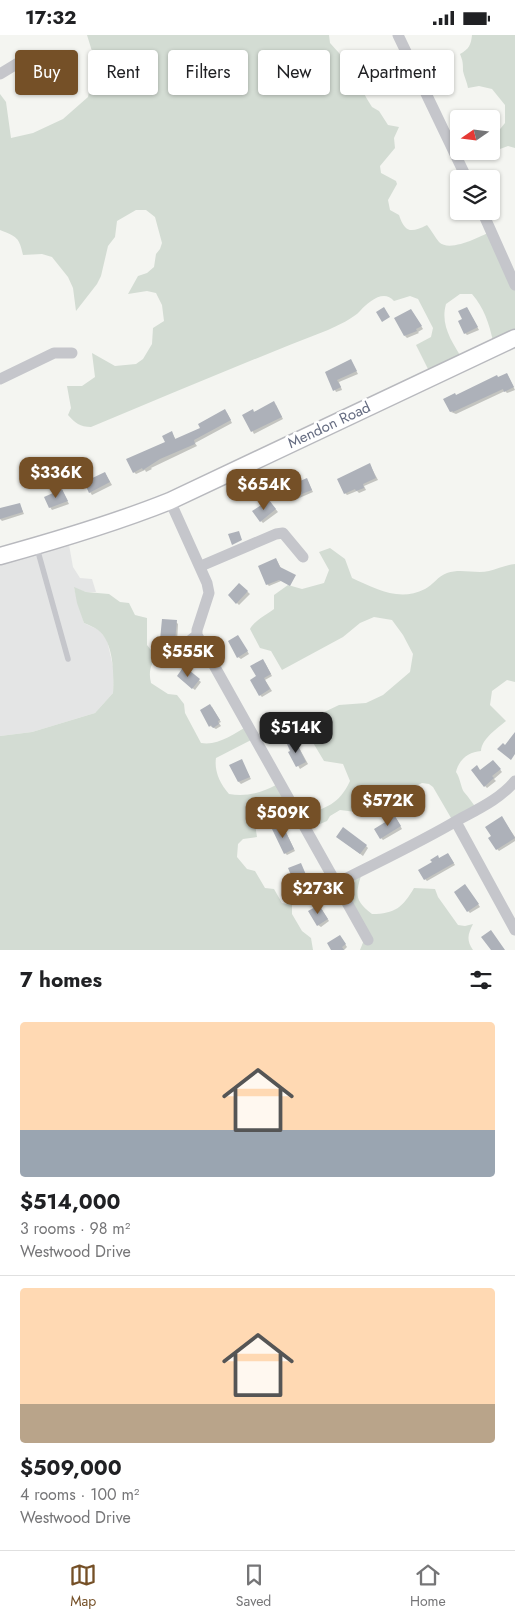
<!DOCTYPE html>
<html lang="en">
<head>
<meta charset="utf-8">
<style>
	:root { --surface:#fff; --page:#f2f2f2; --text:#202124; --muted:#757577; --line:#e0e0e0; --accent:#755027 }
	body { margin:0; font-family:Jost,sans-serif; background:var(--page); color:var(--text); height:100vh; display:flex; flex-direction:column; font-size:19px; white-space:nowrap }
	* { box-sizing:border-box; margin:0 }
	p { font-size:16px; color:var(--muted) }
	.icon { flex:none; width:28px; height:28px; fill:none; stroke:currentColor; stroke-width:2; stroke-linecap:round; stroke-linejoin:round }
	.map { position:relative; height:915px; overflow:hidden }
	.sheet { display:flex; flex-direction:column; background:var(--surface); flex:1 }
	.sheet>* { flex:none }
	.hud { position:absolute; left:15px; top:15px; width:485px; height:45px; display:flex; gap:10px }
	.needle { width:32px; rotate:256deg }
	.tools { position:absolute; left:450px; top:75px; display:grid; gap:10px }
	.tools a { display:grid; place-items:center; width:50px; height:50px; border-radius:5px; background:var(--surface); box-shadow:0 1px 4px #0004; font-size:25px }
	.price { position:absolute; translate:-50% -42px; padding:0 11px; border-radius:10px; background:var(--accent); color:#fff; font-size:16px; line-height:32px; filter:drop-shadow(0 1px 2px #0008) }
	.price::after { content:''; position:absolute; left:50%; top:30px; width:15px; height:11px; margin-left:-8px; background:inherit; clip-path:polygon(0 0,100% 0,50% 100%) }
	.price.active { background:#222; color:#fff }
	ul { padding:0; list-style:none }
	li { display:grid; align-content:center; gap:10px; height:265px; padding:0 20px }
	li+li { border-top:1px solid var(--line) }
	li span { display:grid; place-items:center; height:155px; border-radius:5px; color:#555 }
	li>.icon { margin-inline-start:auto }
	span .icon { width:90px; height:90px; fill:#fffc; stroke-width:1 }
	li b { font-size:21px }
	h2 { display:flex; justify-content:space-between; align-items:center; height:60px; padding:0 20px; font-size:21px }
	.pill { padding:0 18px; border-radius:5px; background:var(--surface); box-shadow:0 1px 4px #0004; font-size:18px; line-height:45px }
	.pill.active { background:var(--accent); color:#fff }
	.status { display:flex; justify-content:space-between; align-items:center; height:35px; padding:0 25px; background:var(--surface); direction:ltr }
	.status svg { height:14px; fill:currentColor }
	.dock { display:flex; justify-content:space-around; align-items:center; height:70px; border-top:1px solid var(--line); background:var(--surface); font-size:14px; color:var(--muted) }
	.dock a { display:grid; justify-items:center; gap:2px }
	.dock .active { color:var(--accent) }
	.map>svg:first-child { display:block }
	.built { fill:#e4e5e5 }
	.green { fill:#d3dcd3 }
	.shadow { fill:#0003 }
	.building { fill:#adb1b9 }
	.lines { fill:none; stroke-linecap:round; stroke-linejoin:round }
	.primary-casing { stroke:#b8b9be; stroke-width:19 }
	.lane { stroke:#c5c6cb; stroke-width:5.5 }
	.street { stroke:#c5c6cb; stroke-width:11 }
	.primary { stroke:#fff; stroke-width:16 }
	.labels { text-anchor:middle; stroke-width:5; stroke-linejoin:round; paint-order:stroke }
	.street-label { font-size:15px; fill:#656c81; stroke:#fff }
</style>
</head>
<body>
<div class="status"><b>17:32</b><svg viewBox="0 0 49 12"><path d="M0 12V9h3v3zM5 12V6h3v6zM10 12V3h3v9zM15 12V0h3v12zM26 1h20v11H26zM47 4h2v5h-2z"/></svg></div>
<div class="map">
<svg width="515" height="915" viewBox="0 0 515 915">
	<rect width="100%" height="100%" fill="#f4f5f1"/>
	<!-- built -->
	<path class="built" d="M68 504 73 532 80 543 92 544 96 557H86L74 553 84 588 99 595 107 605 114 636 113 658 95 678 32 697 0 701V523Z"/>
	<!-- green -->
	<path class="green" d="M87 0H329L330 8 348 28 367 64 372 72 379 76 388 90 399 92 394 103 395 113 380 131 381 138 396 146 397 149 388 165 390 175 399 180C405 198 411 198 427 190 431 195 435 202 439 207 450 218 481 201 492 196L515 242V306H493C489 288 484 273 472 259H460L446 269C440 290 452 307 463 325L433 344 416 310 431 302 433 293 418 264 410 261 394 266C384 254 369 266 360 276 354 283 337 291 328 295 248 326 170 359 91 392 80 392 75 388 68 380L71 373 67 351H82L95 342 92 318 115 331 136 329 143 324 152 309 153 293 164 286 162 270 156 258 147 256 128 259 138 241 147 238 154 232 156 219 160 214 162 208 155 182 146 175H136L117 186 115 202 108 211 101 241 97 249 76 276 73 253 68 242 52 222 42 219 23 220C19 202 17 202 0 195V59L6 67 11 103 33 98 63 84 88 62 95 26Z
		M472 0H515V113L508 111 500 114 499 106 496 99 505 88V70L492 54 479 51 468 53C467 47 464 41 463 36 463 29 463 26 460 19 469 14 471 10 472 0Z
		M330 513 345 524 352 543C376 554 399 567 425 554 433 550 438 541 447 538 461 533 475 539 489 536 498 534 505 530 515 529V647L507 645 492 656 490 670 506 686C498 693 482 703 481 716 469 717 459 724 456 737 460 742 461 753 464 757 469 763 473 768 477 775L454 788 433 752 429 749 422 748 400 759 392 767 364 778 340 775 330 781 327 786 308 794 304 781C326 772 339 770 350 746L343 729 324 726 306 696 295 691 339 670 366 668 383 660 410 637 413 619 403 600 392 585 374 582 360 588 343 602 282 635 271 616 260 613 250 594C254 586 266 580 274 574V560L288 550 302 554 324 548 329 535 319 517Z
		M74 552 86 557 109 559 120 567 129 568 135 580 147 583V610L151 615 160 618C151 627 148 636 151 648L168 659 177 660 184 669 185 678 201 708C218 711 233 699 248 691L255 703 216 723C214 736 220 749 229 759 246 762 261 758 276 750L283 762 266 772 255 789 257 802 243 804 238 809 237 822 247 834 255 836 265 853 274 854 282 868 292 870V879L302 896 311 903 313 915H0V701L32 697 95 678 113 658C114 640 114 607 98 595 94 592 89 590 84 588L77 568Z
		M362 837C356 859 353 864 372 879 395 879 403 872 414 853L435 854 438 862 458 890 465 891 473 889C468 899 466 905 473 915H360L366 900 341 848Z"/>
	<!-- shadow -->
	<path class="shadow" d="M467 273 479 295 467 300 465 298 464 284Z
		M413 278 423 294 418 297 419 298 407 303 405 301Z
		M351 326 358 339 339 347 342 355 336 357 326 337Z
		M507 339 515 355 507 358 505 356 456 379 451 377 457 361Z
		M276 370 283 384 254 399 244 380Z
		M227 378 232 388 195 408 197 411 151 433 152 434 146 437 145 435 136 439 134 437 167 408 172 398 176 405 202 393Z
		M370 430 378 445 364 451 366 455 359 458 357 456 347 460 345 458Z
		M105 438 112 450 92 460 90 457Z
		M307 445 313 457 297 464 295 462 293 463 290 461Z
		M62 455 69 469 52 475 50 472Z
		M269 466 278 477 263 488 261 486Z
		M20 470 24 479 2 486 0 484V475Z
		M276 524 281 533V546L269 551 267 549Z
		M239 549 250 559 239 570 229 560Z
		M176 587 178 589 177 608 164 607 162 604Z
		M238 601 249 619 241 624 238 622Z
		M265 628 272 641 265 645 272 656 262 662 260 660 257 642Z
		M185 633 201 647 195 655 180 643Z
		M212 672 221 687 219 688 221 691 216 694 210 691 201 675Z
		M297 709 308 729 300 734 290 717Z
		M241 725 251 744 241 749 239 747Z
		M495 728 502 737 494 744 496 746 487 753 485 751 481 736Z
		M502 783 515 802V806L499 816 497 814Z
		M397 785 402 794 383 805 381 803Z
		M284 793 295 816 287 820 285 818Z
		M340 804 366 811 368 813 363 821Z
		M448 819 455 830 427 846 425 844 440 824Z
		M310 850 311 851 296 858 295 857Z
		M467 853 480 872 470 878 468 876Z
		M321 873 329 886 321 892 318 890Z
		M342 904 347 912 344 915H333Z"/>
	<!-- building -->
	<path class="building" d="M384 272 390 282 382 287 376 277Z
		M467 272 478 292 464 299 458 286 462 284 458 276Z
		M411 274 422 291 416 294 417 296 404 301 394 283Z
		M351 324 357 336 337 345 341 352 333 356 325 337Z
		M507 338 514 352 504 357 503 354 453 377V376L450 377 443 364 455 358 456 360 497 340 498 342Z
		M274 366 282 382 251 397 242 380 253 374 254 377Z
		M225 374 231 385 194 405 195 409 160 424 143 435 142 433 133 438 126 424 165 407 162 401 172 396 175 404 200 393 198 389Z
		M370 428 376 443 363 449 364 453 356 456 355 454 344 459 337 444Z
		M105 437 110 447 89 458 84 447Z
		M307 443 312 455 294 462 293 460 289 462 286 452Z
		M62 454 68 466 49 473 44 462Z
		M269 465 276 474 260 487 252 476Z
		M20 468 23 477 0 484V473Z
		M239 496 242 505 232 510 228 499Z
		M276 523 280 532 296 540 290 551 279 545 266 550 258 531Z
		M239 548 248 556 236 569 228 560Z
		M162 584 177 585 175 606 160 605Z
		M238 600 248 616 237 623 228 606Z
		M263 624 271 639 264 643 270 654 259 661 250 645 256 641 250 631Z
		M184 631 200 644 192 654 177 641Z
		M210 669 220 685 218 686 219 689 213 693 211 690 209 692 200 675Z
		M515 697V719L511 725 497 714 503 708 505 710Z
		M295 705 306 727 296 732 288 717 290 716 287 709Z
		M242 724 250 742 238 747 229 730Z
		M493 725 501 734 492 741 494 743 484 752 471 735 477 730 480 735Z
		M395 781 401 791 380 804 374 794Z
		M502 781 515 803 496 815 488 803 491 801 485 792Z
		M282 789 294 814 284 819 272 794Z
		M343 792 367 810 360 819 336 802Z
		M448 818 454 828 424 845 418 835 432 827 430 825 438 820 439 823Z
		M301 828 310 849 293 856 289 847 293 845 288 833Z
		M465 849 479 869 467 877 454 857Z
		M319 870 328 884 317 891 308 876Z
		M491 895 505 915H491L481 902Z
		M340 900 346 909 342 912 344 915H331L327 908Z"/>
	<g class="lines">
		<!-- primary casing -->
		<g class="primary-casing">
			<path id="primary" d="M0 521C58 505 115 488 170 466L515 303"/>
		</g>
		<!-- lane -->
		<path class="lane" d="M37 513 68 624"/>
		<!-- street -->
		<path class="street" d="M398 0 467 144
			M0 39 23 25
			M482 176 515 250
			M0 344 54 318H72
			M170 466 207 548 209 558 197 595V600L368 905
			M201 531 276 499 283 498 303 522
			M164 626 197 600
			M456 787 515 895
			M337 848C378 827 419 808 458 785 478 774 500 764 515 746"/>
		<!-- primary -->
		<use href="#primary" class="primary"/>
	</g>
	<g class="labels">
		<!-- street labels -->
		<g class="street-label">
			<text transform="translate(329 390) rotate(-25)" y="5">Mendon Road</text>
		</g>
	</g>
</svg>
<div class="tools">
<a><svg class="needle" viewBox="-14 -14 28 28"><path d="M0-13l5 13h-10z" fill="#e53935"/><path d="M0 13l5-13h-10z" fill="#757577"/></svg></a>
<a><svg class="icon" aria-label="layers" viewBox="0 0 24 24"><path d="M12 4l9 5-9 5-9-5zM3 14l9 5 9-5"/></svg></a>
</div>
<b class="price" style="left:56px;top:464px">$336K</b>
<b class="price" style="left:264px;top:476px">$654K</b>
<b class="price" style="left:188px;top:643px">$555K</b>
<b class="price active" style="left:296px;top:719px">$514K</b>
<b class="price" style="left:388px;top:792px">$572K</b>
<b class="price" style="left:283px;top:804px">$509K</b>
<b class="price" style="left:318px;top:880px">$273K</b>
<div class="hud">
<a class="pill active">Buy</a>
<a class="pill">Rent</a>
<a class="pill">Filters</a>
<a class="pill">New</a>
<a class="pill">Apartment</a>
</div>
</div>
<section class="sheet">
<h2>7 homes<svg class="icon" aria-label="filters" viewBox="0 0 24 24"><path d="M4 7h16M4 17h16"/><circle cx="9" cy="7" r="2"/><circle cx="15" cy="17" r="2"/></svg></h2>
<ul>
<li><span style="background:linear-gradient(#ffd9b3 70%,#9aa5b1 0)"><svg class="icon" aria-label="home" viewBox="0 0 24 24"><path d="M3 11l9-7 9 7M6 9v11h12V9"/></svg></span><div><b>$514,000</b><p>3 rooms · 98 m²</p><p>Westwood Drive</p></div></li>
<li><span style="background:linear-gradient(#ffd9b3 75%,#b9a48a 0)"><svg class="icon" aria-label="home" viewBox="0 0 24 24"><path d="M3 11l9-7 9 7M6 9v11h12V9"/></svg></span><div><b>$509,000</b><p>4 rooms · 100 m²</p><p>Westwood Drive</p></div></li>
</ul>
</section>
<nav class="dock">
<a class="active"><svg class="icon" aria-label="map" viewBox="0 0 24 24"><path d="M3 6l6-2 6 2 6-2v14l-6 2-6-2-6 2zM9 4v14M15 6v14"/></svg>Map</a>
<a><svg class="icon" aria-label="saved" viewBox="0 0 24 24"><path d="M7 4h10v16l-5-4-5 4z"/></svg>Saved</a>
<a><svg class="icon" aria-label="home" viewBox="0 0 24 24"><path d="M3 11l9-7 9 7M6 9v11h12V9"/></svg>Home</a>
</nav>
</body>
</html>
